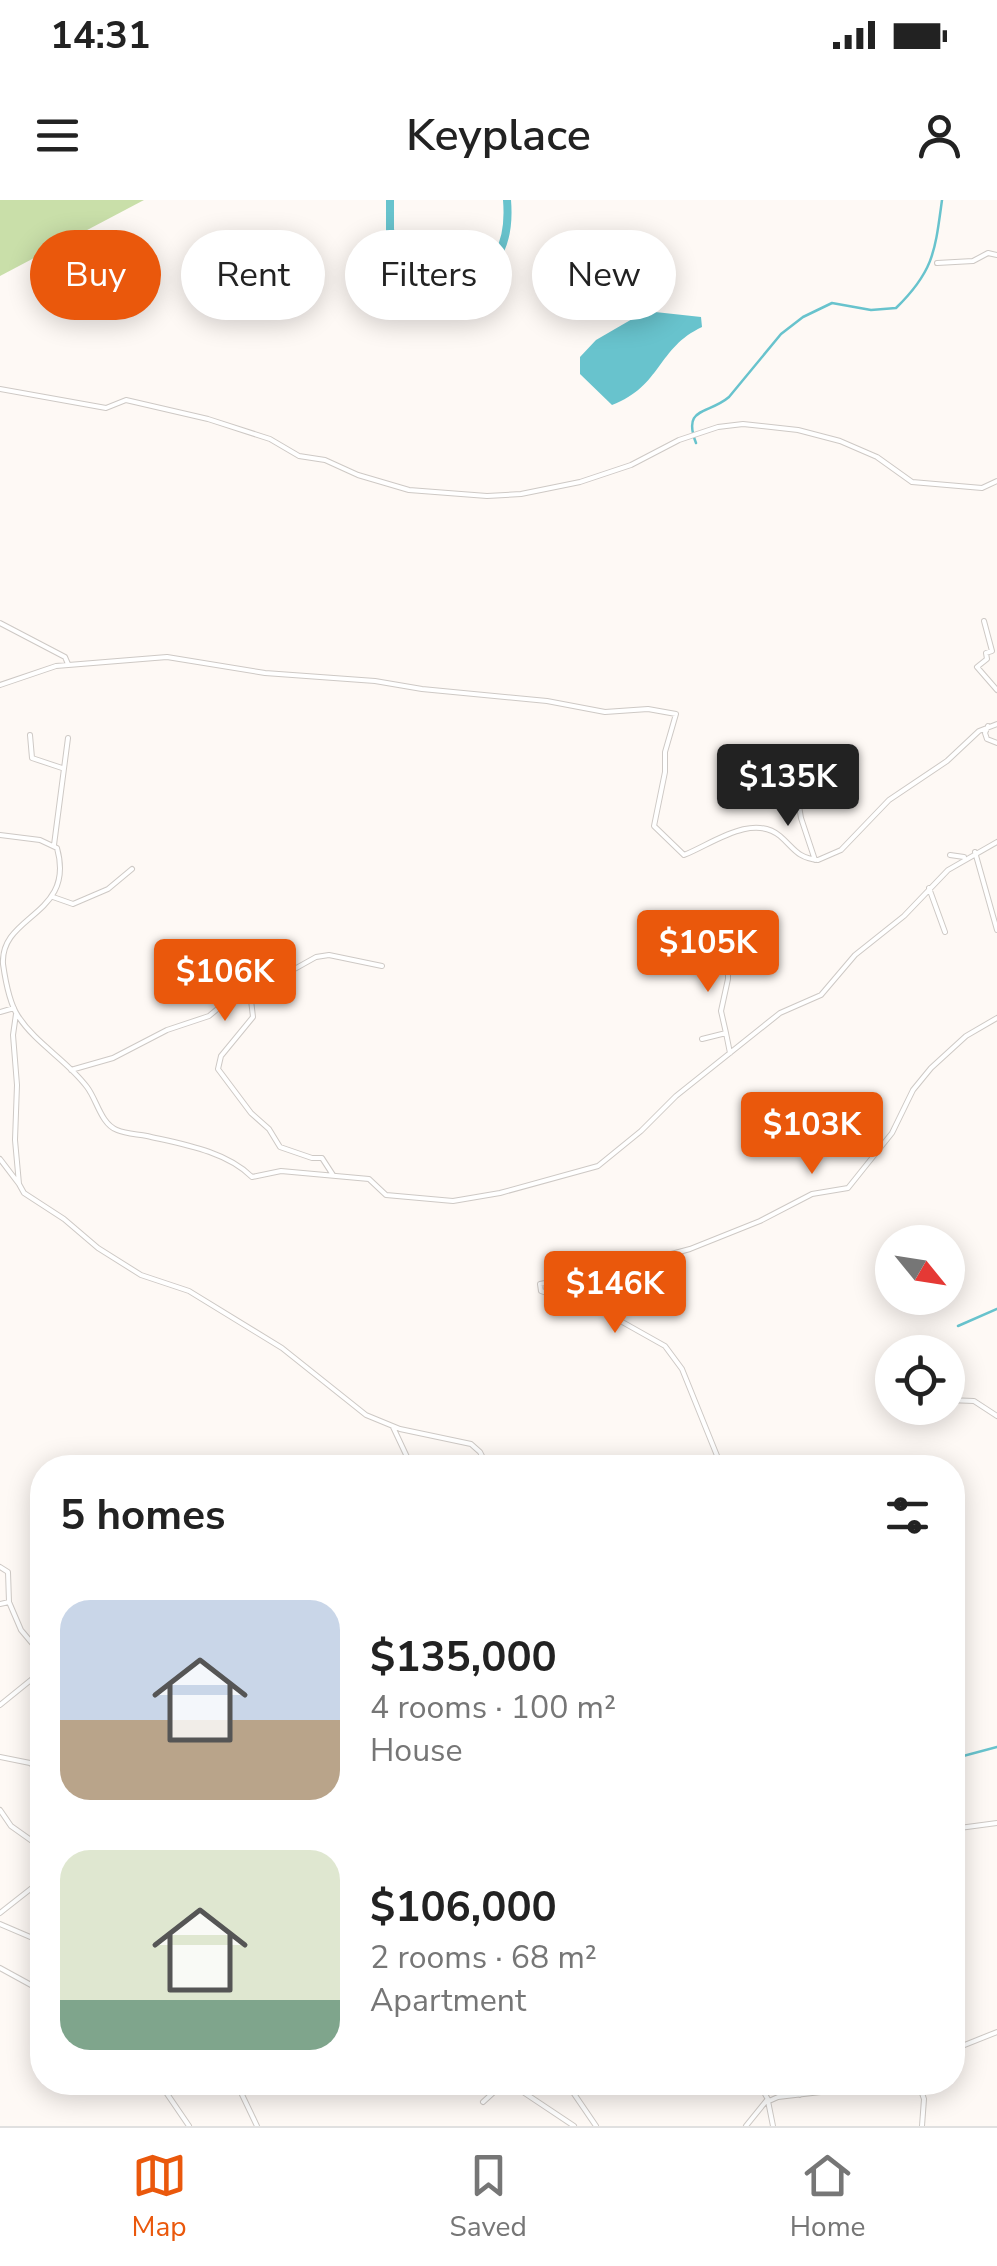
<!DOCTYPE html>
<html lang="en">
<head>
<meta charset="utf-8">
<style>
	:root { --surface:#fff; --page:#f6f6f6; --text:#222; --muted:#767676; --line:#e0e0e0; --accent:#ea580c }
	body { margin:0; font-family:"Nunito Sans",sans-serif; background:var(--page); color:var(--text); height:100vh; display:flex; flex-direction:column; font-size:38px; white-space:nowrap }
	* { box-sizing:border-box; margin:0 }
	p { font-size:32px; color:var(--muted) }
	.icon { flex:none; width:55px; height:55px; fill:none; stroke:currentColor; stroke-width:2; stroke-linecap:round; stroke-linejoin:round }
	.map { position:relative; flex:1; overflow:hidden }
	.sheet { position:absolute; left:30px; top:1255px; width:935px; height:640px; display:flex; flex-direction:column; background:var(--surface); border-radius:40px; box-shadow:0 5px 25px #0003 }
	.sheet>* { flex:none }
	.top-card { position:absolute; left:30px; top:30px; width:938px; height:90px; display:flex; gap:20px }
	.needle { width:65px; rotate:120deg }
	.fabs { position:absolute; left:875px; top:1025px; display:grid; gap:20px }
	.fabs a { display:grid; place-items:center; width:90px; height:90px; border-radius:50%; background:var(--surface); box-shadow:0 5px 25px #0003; font-size:50px }
	.price { position:absolute; translate:-50% -85px; padding:0 22px; border-radius:10px; background:var(--accent); color:#fff; font-size:32px; line-height:65px; filter:drop-shadow(0 2px 5px #0008) }
	.price::after { content:''; position:absolute; left:50%; top:60px; width:30px; height:22px; margin-left:-15px; background:inherit; clip-path:polygon(0 0,100% 0,50% 100%) }
	.price.on { background:#222; color:#fff }
	ul { padding:0; list-style:none }
	li { display:flex; align-items:center; gap:30px; height:250px; padding:0 30px }
	li span { display:grid; place-items:center; flex:none; width:280px; height:200px; border-radius:30px; color:#555 }
	li>.icon { margin-inline-start:auto }
	span .icon { width:120px; height:120px; fill:#fffc; stroke-width:1 }
	li b { font-size:42px }
	h2 { display:flex; justify-content:space-between; align-items:center; height:120px; padding:0 30px; font-size:42px }
	.tag { padding:0 35px; border-radius:45px; background:var(--surface); box-shadow:0 5px 25px #0003; font-size:35px; line-height:90px }
	.tag.on { background:var(--accent); color:#fff }
	.status { display:flex; justify-content:space-between; align-items:center; height:70px; padding:0 50px; background:var(--surface); direction:ltr }
	.status svg { height:28px; fill:currentColor }
	header { display:flex; justify-content:space-between; align-items:center; height:130px; padding:0 30px; background:var(--surface); font-size:45px; font-weight:600 }
	.tabs { display:flex; justify-content:space-around; align-items:center; height:140px; border-top:2px solid var(--line); background:var(--surface); font-size:28px; color:var(--muted) }
	.tabs a { display:grid; justify-items:center; gap:5px }
	.tabs .on { color:var(--accent) }
	.map>svg:first-child { display:block }
	.green { fill:#c9dfa9 }
	.water { fill:#68c3cd }
	.lines { fill:none; stroke-linecap:round; stroke-linejoin:round }
	.stream { stroke:#68c3cd; stroke-width:2.5 }
	.river { stroke:#68c3cd; stroke-width:8 }
	.street-casing { stroke:#cec9c5; stroke-width:6 }
	.street { stroke:#fff; stroke-width:4 }
</style>
</head>
<body>
<div class="status"><b>14:31</b><svg viewBox="0 0 49 12"><path d="M0 12V9h3v3zM5 12V6h3v6zM10 12V3h3v9zM15 12V0h3v12zM26 1h20v11H26zM47 4h2v5h-2z"/></svg></div>
<header><svg class="icon" aria-label="menu" viewBox="0 0 24 24"><path d="M4 6h16M4 12h16M4 18h16"/></svg>Keyplace<svg class="icon" aria-label="person" viewBox="0 0 24 24"><circle cx="12" cy="8" r="4"/><path d="M4 21q1-7 8-7t8 7"/></svg></header>
<div class="map">
<svg width="997" height="1926" viewBox="0 0 997 1926">
	<rect width="100%" height="100%" fill="#fef9f5"/>
	<!-- green -->
	<path class="green" d="M0 0H144L0 76Z"/>
	<!-- water -->
	<path class="water" d="M646 111 701 117 702 127C657 148 662 186 612 205L580 174V157L596 140Z"/>
	<g class="lines">
		<!-- stream -->
		<path class="stream" d="M696 243C682 206 708 215 729 197L781 134 803 117 832 103 871 110 896 108C934 71 935 51 942 0
			M958 1126 997 1109
			M952 1559 997 1547"/>
		<!-- river -->
		<path class="river" d="M390 0V30L403 65 428 91 461 94C495 65 511 48 507 0"/>
		<!-- street casing -->
		<g class="street-casing">
			<path id="street" d="M937 63 973 61 988 53 997 55
				M0 189 106 208 126 200 208 219 270 239 299 256 325 260 358 275 409 290 487 296 521 294 580 282 631 265 679 240 718 227 743 224 798 230 840 241 877 257 912 282 982 288 997 281
				M984 421 992 451 986 453 987 459 977 467 997 490
				M0 423 65 457 68 464
				M0 485 56 466 167 457 265 473 375 481 422 489 547 501 605 512 648 509 676 514 665 552V572L654 626 684 655C712 644 752 613 780 636 794 648 797 658 818 660L841 650 889 600 947 561 979 531 997 524
				M988 526 985 533 987 539 997 543
				M30 535 32 558 62 568
				M796 588 801 618 815 660
				M0 635 40 640 57 648C76 716 0 714 3 764 5 778 10 804 18 816 36 844 67 860 87 887 97 900 101 924 117 930 126 934 137 934 147 936 182 944 226 951 252 977L281 971 369 979 386 995 453 1001 500 993 598 966 641 931 676 896 780 813 821 795 855 755 904 716 948 670 997 642
				M54 645 68 538
				M975 652 997 730
				M950 655 964 657
				M929 688 945 732
				M53 697 73 704 108 689 132 669
				M245 796 251 800 253 817 221 856 218 869 251 913 269 929 280 947 312 958H322L333 975
				M0 812 14 808
				M16 814 13 835 17 885 15 940 19 984 24 993 64 1019 98 1048 141 1075 189 1091 282 1148 366 1215 400 1229 471 1244 480 1252 488 1268
				M726 833 721 811 728 779V757
				M702 839 726 833 730 853
				M71 870 113 858 167 830 209 816 221 806 239 800 316 757 329 755 382 766
				M0 959 19 984
				M896 1147 902 1152
				M948 1200 974 1201 997 1216
				M393 1227 408 1259
				M710 1268 716 1258
				M722 1268 682 1169 665 1146 608 1114 541 1091 540 1084 608 1071 690 1049 760 1021 812 994 848 988 892 933 913 890 931 868 966 836 997 818
				M0 1367 8 1372 9 1402
				M0 1404 9 1402 21 1430 42 1455
				M0 1505 42 1471
				M0 1557 30 1563 42 1573
				M0 1610 11 1626 42 1648
				M952 1629 997 1623
				M0 1713 42 1680
				M0 1724 42 1742
				M0 1768 42 1791
				M952 1850 997 1832
				M159 1882 189 1926
				M236 1882 257 1926
				M508 1882 574 1926
				M566 1882 596 1926
				M758 1882 769 1901 778 1897 906 1882
				M797 1882 800 1895
				M918 1882 924 1899 922 1926
				M768 1901 773 1926
				M483 1902 505 1882
				M746 1926 767 1900"/>
		</g>
		<!-- street -->
		<use href="#street" class="street"/>
	</g>
</svg>
<div class="fabs">
<a><svg class="needle" viewBox="-14 -14 28 28"><path d="M0-13l5 13h-10z" fill="#e53935"/><path d="M0 13l5-13h-10z" fill="#767676"/></svg></a>
<a><svg class="icon" aria-label="locate" viewBox="0 0 24 24"><circle cx="12" cy="12" r="6"/><path d="M12 2v4M12 18v4M2 12h4M18 12h4"/></svg></a>
</div>
<b class="price on" style="left:788px;top:629px">$135K</b>
<b class="price" style="left:708px;top:795px">$105K</b>
<b class="price" style="left:225px;top:824px">$106K</b>
<b class="price" style="left:812px;top:977px">$103K</b>
<b class="price" style="left:615px;top:1136px">$146K</b>
<div class="top-card">
<a class="tag on">Buy</a>
<a class="tag">Rent</a>
<a class="tag">Filters</a>
<a class="tag">New</a>
</div>
<section class="sheet">
<h2>5 homes<svg class="icon" aria-label="filters" viewBox="0 0 24 24"><path d="M4 7h16M4 17h16"/><circle cx="9" cy="7" r="2"/><circle cx="15" cy="17" r="2"/></svg></h2>
<ul>
<li><span style="background:linear-gradient(#c9d6e8 60%,#b9a48a 0)"><svg class="icon" aria-label="home" viewBox="0 0 24 24"><path d="M3 11l9-7 9 7M6 9v11h12V9"/></svg></span><div><b>$135,000</b><p>4 rooms · 100 m²</p><p>House</p></div></li>
<li><span style="background:linear-gradient(#dfe7d0 75%,#7fa58c 0)"><svg class="icon" aria-label="home" viewBox="0 0 24 24"><path d="M3 11l9-7 9 7M6 9v11h12V9"/></svg></span><div><b>$106,000</b><p>2 rooms · 68 m²</p><p>Apartment</p></div></li>
</ul>
</section>
</div>
<nav class="tabs">
<a class="on"><svg class="icon" aria-label="map" viewBox="0 0 24 24"><path d="M3 6l6-2 6 2 6-2v14l-6 2-6-2-6 2zM9 4v14M15 6v14"/></svg>Map</a>
<a><svg class="icon" aria-label="saved" viewBox="0 0 24 24"><path d="M7 4h10v16l-5-4-5 4z"/></svg>Saved</a>
<a><svg class="icon" aria-label="home" viewBox="0 0 24 24"><path d="M3 11l9-7 9 7M6 9v11h12V9"/></svg>Home</a>
</nav>
</body>
</html>
